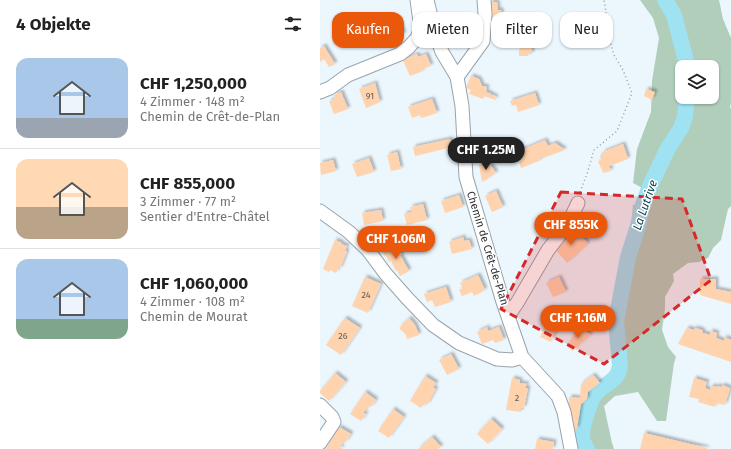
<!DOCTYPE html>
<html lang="de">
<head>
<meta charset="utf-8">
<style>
	:root { --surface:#fff; --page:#f2f2f2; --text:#222; --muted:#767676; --line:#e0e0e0; --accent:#ea580c }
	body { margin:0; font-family:"Fira Sans",sans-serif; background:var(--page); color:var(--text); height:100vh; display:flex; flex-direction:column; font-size:15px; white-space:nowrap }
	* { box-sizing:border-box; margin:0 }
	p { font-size:13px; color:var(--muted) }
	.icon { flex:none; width:22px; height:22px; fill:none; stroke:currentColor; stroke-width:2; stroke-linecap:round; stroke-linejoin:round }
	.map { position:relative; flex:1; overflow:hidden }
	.side { display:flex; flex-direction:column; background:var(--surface); width:320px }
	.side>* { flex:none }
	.top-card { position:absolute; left:12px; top:12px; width:339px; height:36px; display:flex; gap:8px }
	.controls { position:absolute; left:355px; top:60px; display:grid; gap:8px }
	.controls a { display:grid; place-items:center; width:44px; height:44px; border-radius:8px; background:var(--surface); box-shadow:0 1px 3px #0004; font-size:20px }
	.price { position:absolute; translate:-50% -34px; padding:0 9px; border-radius:14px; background:var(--accent); color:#fff; font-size:13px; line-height:26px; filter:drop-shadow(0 1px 2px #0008) }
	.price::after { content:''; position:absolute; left:50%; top:24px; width:12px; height:9px; margin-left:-6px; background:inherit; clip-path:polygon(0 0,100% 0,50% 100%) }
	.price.on { background:#222; color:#fff }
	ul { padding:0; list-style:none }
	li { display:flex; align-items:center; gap:12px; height:100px; padding:0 16px }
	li+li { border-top:1px solid var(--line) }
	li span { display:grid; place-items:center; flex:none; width:112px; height:80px; border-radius:12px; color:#555 }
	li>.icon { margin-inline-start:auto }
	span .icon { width:48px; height:48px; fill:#fffc; stroke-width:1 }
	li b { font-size:17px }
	h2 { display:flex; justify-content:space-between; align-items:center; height:48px; padding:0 16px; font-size:17px }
	.tag { padding:0 14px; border-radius:12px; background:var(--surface); box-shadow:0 1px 3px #0004; font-size:14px; line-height:36px }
	.tag.on { background:var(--accent); color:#fff }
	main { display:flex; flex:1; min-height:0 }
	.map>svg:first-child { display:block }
	.green { fill:#b0ceba; fill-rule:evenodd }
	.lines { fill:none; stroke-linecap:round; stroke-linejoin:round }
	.river { stroke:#9fe2f1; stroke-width:16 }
	.building { fill:#ffd3ad; filter:url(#shadow) }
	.minor-casing { stroke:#9aa4ab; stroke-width:15 }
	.path { stroke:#959ca1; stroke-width:1.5; stroke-dasharray:1 3; stroke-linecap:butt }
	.minor { stroke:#fff; stroke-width:13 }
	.marked { fill:#d62828; fill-opacity:0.2; stroke:#d62828; stroke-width:3; stroke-dasharray:8 5; stroke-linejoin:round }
	.labels { text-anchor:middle; stroke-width:3; stroke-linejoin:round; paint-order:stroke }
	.number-label { font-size:9px; fill:#625a53 }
	.street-label { font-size:11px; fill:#2e3235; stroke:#fff }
	.water-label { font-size:12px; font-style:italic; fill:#074550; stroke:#fff }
</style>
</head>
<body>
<main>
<section class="side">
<h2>4 Objekte<svg class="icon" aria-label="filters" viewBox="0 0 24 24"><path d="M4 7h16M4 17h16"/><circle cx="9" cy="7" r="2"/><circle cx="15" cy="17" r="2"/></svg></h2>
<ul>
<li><span style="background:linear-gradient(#a9c7e8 75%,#9aa5b1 0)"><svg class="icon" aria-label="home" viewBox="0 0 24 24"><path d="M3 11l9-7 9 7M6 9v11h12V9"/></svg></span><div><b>CHF 1,250,000</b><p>4 Zimmer · 148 m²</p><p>Chemin de Crêt-de-Plan</p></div></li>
<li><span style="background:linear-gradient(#ffd9b3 60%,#b9a48a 0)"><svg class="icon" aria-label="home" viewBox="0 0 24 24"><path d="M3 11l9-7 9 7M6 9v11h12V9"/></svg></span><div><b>CHF 855,000</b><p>3 Zimmer · 77 m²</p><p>Sentier d'Entre-Châtel</p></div></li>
<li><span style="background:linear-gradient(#a9c7e8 75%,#7fa58c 0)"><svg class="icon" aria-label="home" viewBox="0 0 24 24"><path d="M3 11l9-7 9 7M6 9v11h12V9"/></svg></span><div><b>CHF 1,060,000</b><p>4 Zimmer · 108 m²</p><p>Chemin de Mourat</p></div></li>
</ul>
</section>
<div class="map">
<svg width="411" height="449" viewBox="0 0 411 449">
	<defs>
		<filter id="shadow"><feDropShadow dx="2.5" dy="-2.5" stdDeviation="1" flood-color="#0004"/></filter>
	</defs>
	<rect width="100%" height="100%" fill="#ecf6fd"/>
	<!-- green -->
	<path class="green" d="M320 0H399L403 19 411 38V103L410 107 411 109V206L408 209 401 240 393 248 388 258 379 262 368 263 353 274 354 281 345 297V309L342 330 348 347 356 357 354 363 346 421H337L318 392 295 396 284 406 292 443 294 449H264L256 437 267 402 297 373 307 266 316 242 323 221 312 217 313 205 325 204 328 191 313 183 317 149 331 112 332 81 339 38 333 18ZM362 67H392V97H362Z"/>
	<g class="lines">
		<!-- river -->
		<path class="river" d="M345 0 354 15 366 61V67
			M267 449C265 445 262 442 262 438 261 428 270 400 276 393 286 382 298 382 300 366L296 321 308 257 318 226 322 207 330 186 347 150 361 128 365 117 367 97"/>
	</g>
	<!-- building -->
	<path class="building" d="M170 2H177L178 10H181L182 25H173L172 11H171Z
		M69 23 70 27 79 23 84 34 76 38 78 42 68 46 60 27Z
		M43 25 47 36 33 41 28 31Z
		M195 33H207V35H211L212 54H208V56H199V50L201 47 202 45 201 41 197 38Z
		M4 46 15 64 9 67 4 59 0 62V48Z
		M97 54 98 57 106 54 111 66 102 69 103 71 90 76 83 60Z
		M151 76 159 79 162 86 167 87 166 92 171 94V95L175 96 176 100 164 96 163 99 149 94 151 90 146 88Z
		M55 83 60 102 46 108 39 89Z
		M326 89 335 92 332 100 324 96Z
		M21 92 28 109 14 114 9 101 15 99 14 95Z
		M215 93 219 105 198 112 196 105 192 106 190 101Z
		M112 99 117 113 101 118 100 115 92 118 88 107Z
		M130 139 132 147 95 156 93 147Z
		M225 140 228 146 235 143 245 150 223 158 222 156 220 158 221 160 201 168 199 162 203 160 199 151Z
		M303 144 308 159 289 166 291 171 283 173 278 161 281 160 280 155 283 154V152Z
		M77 152 81 169 71 171 67 155Z
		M49 158 54 172 37 177 32 164Z
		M13 160 16 171 1 175 0 163Z
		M167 160 176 173 162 182 159 165Z
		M176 191 183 207 172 212 165 196Z
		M139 195 143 207 125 213 121 201Z
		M103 204 107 220 87 225 84 214 92 212 90 207Z
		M61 210 63 221 44 225 42 213Z
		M256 229 268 244 247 263 234 248Z
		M143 237 144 241 149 240 152 249 132 254 129 242Z
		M15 240 22 243 21 244 27 246 25 251H27L20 269 18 268 16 273 10 270 9 272 3 269Z
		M60 248 79 249 82 255H80L89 271 80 276 77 270 76 271 71 261 69 262 66 256H65Z
		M158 275 165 290 154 296 152 292 142 296 139 290 143 288 140 283Z
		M45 277 61 284 48 313 32 306Z
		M239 277 246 292 233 297 226 283Z
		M380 279H396V289L411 292V304L380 295Z
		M126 287 131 302 115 307 112 300 107 302 104 294Z
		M25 318 40 328 21 355 6 345Z
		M89 318 95 325 99 335 87 339 86 335 79 328Z
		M226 323 237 328 231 342 220 337Z
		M167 327 168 331 179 327 184 340 175 343 173 340 162 344 157 332Z
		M259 327 271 335 252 351 247 346Z
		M367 328 374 330 375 328 382 330 383 333 390 335V331L397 333 396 338 404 341V337L411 340V362L358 344Z
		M131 354 139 369 127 375 119 360Z
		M15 373 26 382 9 401 0 393V391Z
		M273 375 280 383 268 392 267 399 261 404 257 429 249 427 251 416 248 415 249 397 260 398 261 384Z
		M105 376 116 383 113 388 116 389 107 405 104 403 101 408 90 401Z
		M192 378 200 380V383L207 384 205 388H208L204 408H201V412L186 410Z
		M374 378 387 382 385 388 390 390 391 386 397 387V386L402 387V385L410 388 405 405 396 403 395 407 378 402 379 399 369 397Z
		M45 392 56 400 51 407 48 406 46 409 43 413 46 414 41 421 30 414Z
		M73 409 84 417 69 438 58 431Z
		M171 419 182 429 168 444 157 434Z
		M19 427 31 434 26 442 24 441 20 447 23 449H6Z
		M324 433 387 448V449H320Z
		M112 437 121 447 118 449H98Z
		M217 439 234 442 233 449H215Z"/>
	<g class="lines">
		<!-- minor casing -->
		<g class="minor-casing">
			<path id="minor" d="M107 0 115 33 122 52 137 77 142 106 146 177 183 302 202 357 238 396 244 412 251 449
				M137 77 163 41 165 14 164 0
				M0 92 10 88 28 75 80 54 89 47 97 38 101 28 97 0
				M0 211 29 232 48 250 65 273 87 298 113 325 139 343 177 359 192 360 202 357
				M188 316 197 303 228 250 248 224 258 203
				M0 405 12 417 14 422 0 443"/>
		</g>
		<!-- path -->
		<path class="path" d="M260 192 267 174 274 150 297 131 312 93 303 70 294 55 286 28 287 19 284 0"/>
		<!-- minor -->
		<use href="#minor" class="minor"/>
	</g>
	<!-- marked area -->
	<path class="marked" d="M241 192 362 199 391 280 284 364 181 309Z"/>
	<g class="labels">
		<!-- number labels -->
		<g class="number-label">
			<text x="50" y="99">91</text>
			<text x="46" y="298">24</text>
			<text x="23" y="339">26</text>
			<text x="197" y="401">2</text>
		</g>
		<!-- street labels -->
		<g class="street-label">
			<text transform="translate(168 248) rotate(73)" y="4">Chemin de Crêt-de-Plan</text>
		</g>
		<!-- water labels -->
		<g class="water-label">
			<text transform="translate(325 205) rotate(-71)" y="4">La Lutrive</text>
		</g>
	</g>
</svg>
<div class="controls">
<a><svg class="icon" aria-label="layers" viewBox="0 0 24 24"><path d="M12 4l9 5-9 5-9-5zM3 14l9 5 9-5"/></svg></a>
</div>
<b class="price on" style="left:166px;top:171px">CHF 1.25M</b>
<b class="price" style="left:251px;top:246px">CHF 855K</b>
<b class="price" style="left:76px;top:260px">CHF 1.06M</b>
<b class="price" style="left:258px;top:339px">CHF 1.16M</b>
<div class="top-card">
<a class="tag on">Kaufen</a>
<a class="tag">Mieten</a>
<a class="tag">Filter</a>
<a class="tag">Neu</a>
</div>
</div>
</main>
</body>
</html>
